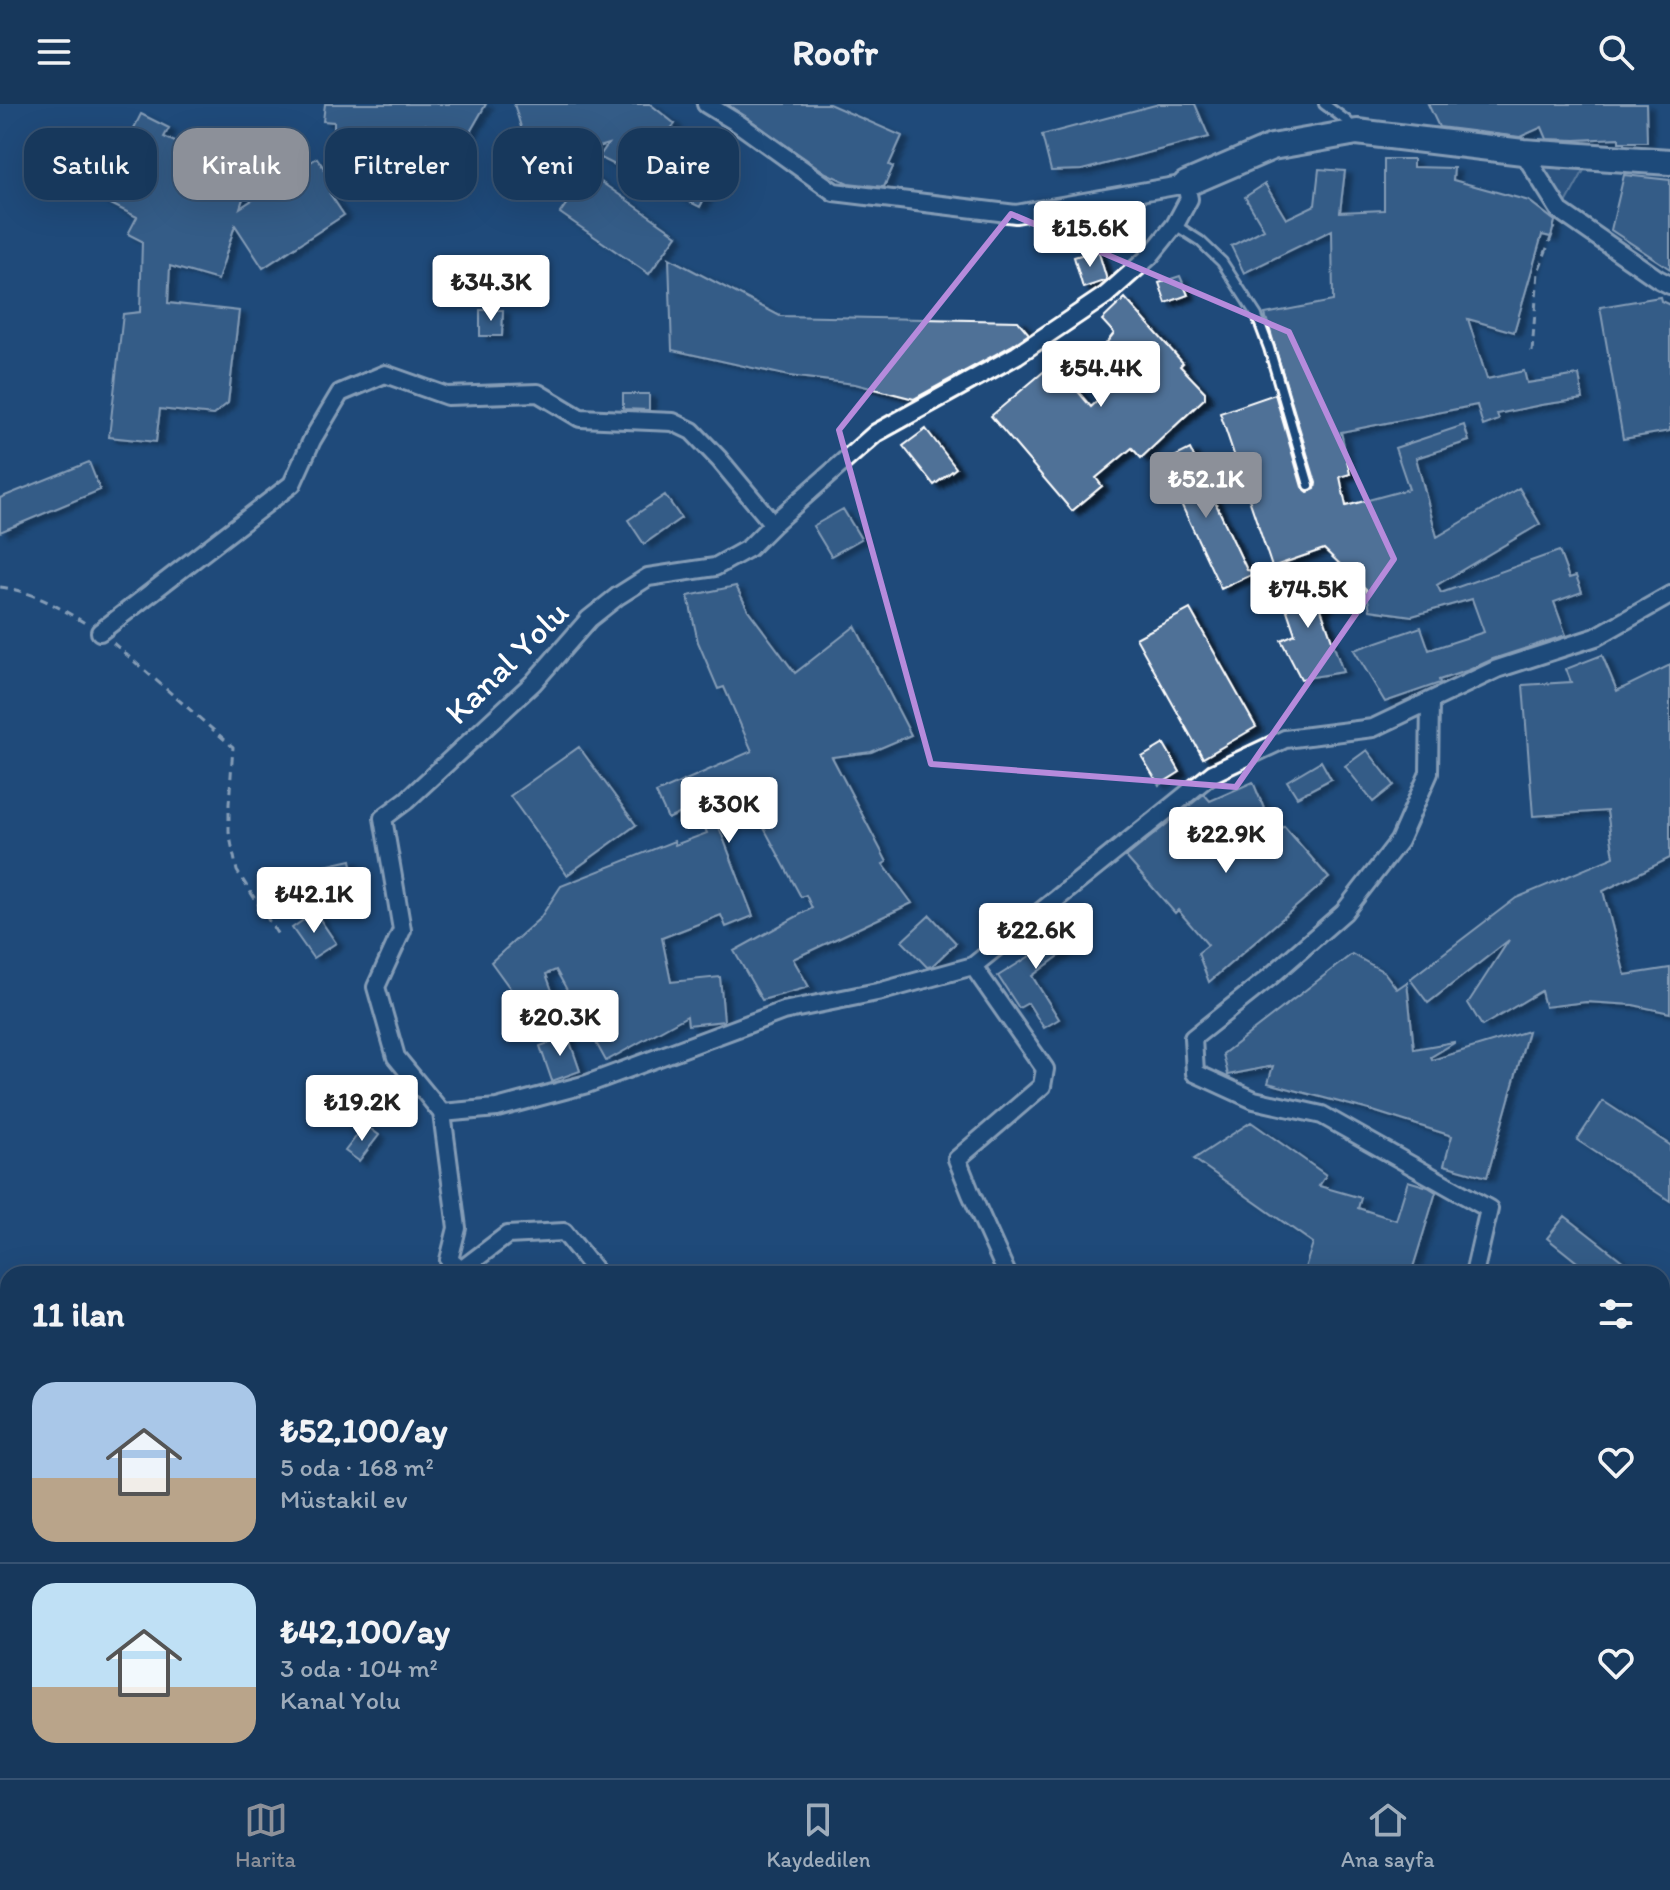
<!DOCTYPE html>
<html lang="tr">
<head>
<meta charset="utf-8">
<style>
	:root { --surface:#17385c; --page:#203f62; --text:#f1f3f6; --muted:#9eacbb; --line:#365272; --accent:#8c9099 }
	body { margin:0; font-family:Itim,sans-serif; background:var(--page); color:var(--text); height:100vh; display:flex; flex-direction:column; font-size:30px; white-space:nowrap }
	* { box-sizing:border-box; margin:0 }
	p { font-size:26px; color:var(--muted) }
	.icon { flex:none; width:44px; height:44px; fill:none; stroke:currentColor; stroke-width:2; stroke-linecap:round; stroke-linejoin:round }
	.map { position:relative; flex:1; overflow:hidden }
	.sheet { position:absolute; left:0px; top:1162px; width:1670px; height:512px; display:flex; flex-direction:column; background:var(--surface); border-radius:24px 24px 0 0; box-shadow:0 8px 32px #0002,0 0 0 2px var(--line) }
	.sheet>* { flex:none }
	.hud { position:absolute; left:24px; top:24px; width:800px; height:72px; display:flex; gap:16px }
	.price { position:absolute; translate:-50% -68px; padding:0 18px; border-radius:8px; background:#fff; color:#222; font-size:26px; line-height:52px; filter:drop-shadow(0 2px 4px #0008) }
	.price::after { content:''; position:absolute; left:50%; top:48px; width:24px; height:18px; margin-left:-12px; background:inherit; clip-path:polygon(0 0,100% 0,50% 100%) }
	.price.active { background:var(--accent); color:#fff }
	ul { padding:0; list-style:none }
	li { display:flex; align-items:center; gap:24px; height:200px; padding:0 32px }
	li+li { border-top:2px solid var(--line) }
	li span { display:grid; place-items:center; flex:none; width:224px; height:160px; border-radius:24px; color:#555 }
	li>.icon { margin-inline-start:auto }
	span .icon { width:96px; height:96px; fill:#fffc; stroke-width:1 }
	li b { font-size:34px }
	h2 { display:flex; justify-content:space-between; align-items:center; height:96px; padding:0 32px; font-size:34px }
	.chip { padding:0 28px; border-radius:24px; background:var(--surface); box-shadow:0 8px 32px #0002,0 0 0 2px var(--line); font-size:28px; line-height:72px }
	.chip.active { background:var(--accent); color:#fff }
	header { display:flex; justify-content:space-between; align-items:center; height:104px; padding:0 32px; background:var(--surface); font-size:36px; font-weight:800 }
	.tabs { display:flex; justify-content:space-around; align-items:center; height:112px; border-top:2px solid var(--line); background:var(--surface); font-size:22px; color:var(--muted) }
	.tabs a { display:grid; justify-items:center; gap:4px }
	.tabs .active { color:var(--accent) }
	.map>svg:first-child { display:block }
	.green { fill:#3c618b; stroke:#9eb0c5; stroke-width:2 }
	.building { fill:#507197; stroke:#fff; stroke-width:2; filter:url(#shadow) }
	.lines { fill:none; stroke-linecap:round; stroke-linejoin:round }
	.lane-casing { stroke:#fff; stroke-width:14 }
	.street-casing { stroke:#fff; stroke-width:22 }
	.secondary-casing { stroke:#fff; stroke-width:30 }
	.path { stroke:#fff; stroke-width:3; stroke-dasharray:8 6; stroke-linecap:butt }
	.lane { stroke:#1f4a7a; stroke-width:8 }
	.street { stroke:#1f4a7a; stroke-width:16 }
	.secondary { stroke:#1f4a7a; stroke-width:24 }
	.marked { fill:none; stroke:#b68bdc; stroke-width:6; stroke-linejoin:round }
	.labels { text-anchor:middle; stroke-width:6; stroke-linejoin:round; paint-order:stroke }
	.street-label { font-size:34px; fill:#fff; stroke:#1f4a7a }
</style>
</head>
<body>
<header><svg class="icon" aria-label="menu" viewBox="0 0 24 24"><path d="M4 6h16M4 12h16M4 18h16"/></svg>Roofr<svg class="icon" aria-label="search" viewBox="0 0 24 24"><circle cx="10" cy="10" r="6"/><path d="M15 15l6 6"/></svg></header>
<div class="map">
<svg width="1670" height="1674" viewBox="0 0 1670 1674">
	<defs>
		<filter id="shadow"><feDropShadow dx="7" dy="4" stdDeviation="2" flood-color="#0009"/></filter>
	</defs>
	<rect width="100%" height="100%" fill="#1f4a7a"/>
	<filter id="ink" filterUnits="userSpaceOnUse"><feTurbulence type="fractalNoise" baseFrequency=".0125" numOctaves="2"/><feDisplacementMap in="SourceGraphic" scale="16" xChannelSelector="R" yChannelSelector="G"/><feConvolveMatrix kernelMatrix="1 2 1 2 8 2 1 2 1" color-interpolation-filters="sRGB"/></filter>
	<g filter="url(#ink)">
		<!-- green -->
		<path class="green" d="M1532 52 1589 57 1564 103Z"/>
		<!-- building -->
		<path class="building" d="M325 0H486L462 42 425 20 460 76 439 89 412 45H374L375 80H360V90H345L344 29 334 28V18L323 17Z
			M514 0H650L675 20 654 45 714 75 700 103 599 53 608 40 585 47 558 33 548 49 527 43Z
			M727 0H829L902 32 889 61 893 63 884 83 848 79 826 69Z
			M1159 0H1195L1209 33 1082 66 1051 67 1042 31Z
			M1428 0H1646L1647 38H1619V34L1575 36 1547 35 1542 23 1520 33 1439 23Z
			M141 10 169 24 164 33 217 57 216 63 250 73 240 104 317 54 341 90H330L344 111 263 164 235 121 218 176 170 162 168 199 239 207 228 299 213 311 160 305 156 338 109 333 123 210 140 208 142 137 128 130 137 113 99 94Z
			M1384 55H1413V63L1454 64 1453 76 1529 97 1555 117 1551 133 1542 131 1514 228 1468 215 1487 275 1524 267 1527 279 1579 271 1583 295 1541 301 1497 310 1499 316 1483 322 1477 301 1341 328 1350 370 1340 373 1346 402 1409 385 1395 344 1464 321 1469 337 1416 354 1437 433 1519 384 1540 420 1437 481 1441 489 1559 447 1569 474 1576 472 1582 488 1554 498 1566 531 1493 555 1469 566 1439 576 1440 579 1385 598 1354 546 1421 523 1429 546 1484 528 1472 495 1412 512 1370 506 1366 485 1324 445 1272 463 1220 309 1275 290 1302 383 1308 388 1315 385 1316 379 1265 210 1333 197 1332 126 1244 169 1231 142 1264 125 1245 93 1265 80 1286 115 1315 101 1319 65 1345 67 1340 108 1384 106Z
			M588 69 677 131 649 170 560 109Z
			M1624 71 1670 76V165L1611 126Z
			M1098 146 1107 176 1083 184 1074 153Z
			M669 154 780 212 1018 217 1029 230 1011 242 914 295 855 280 789 272 672 246Z
			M1180 172 1188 191 1166 199 1159 179Z
			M1660 193 1661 197 1670 201V327L1623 335 1600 203Z
			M1125 194 1183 259 1180 262 1205 288V294L1141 354 1132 344 1096 374 1102 382 1072 407 991 312 1054 259 1091 303 1117 279 1091 259 1114 229 1102 216Z
			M480 206H503L502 232H480Z
			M623 290H649V306L623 305Z
			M926 325 956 364 934 381 903 342Z
			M1190 345 1247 466 1258 468 1221 485 1162 359Z
			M89 358 100 386 0 428V394Z
			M665 391 681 414 644 440 628 416Z
			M843 405 861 435 831 452 813 422Z
			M1275 471 1316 480 1327 502 1321 505 1343 568 1301 575 1281 536 1295 530Z
			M736 482 748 506 795 569 855 522 911 631 871 648 832 653 887 758 883 760 912 799 793 855 809 883 762 896 734 847 812 804 806 791 801 793 742 683 709 697 753 812 726 823 721 811 662 834 671 878 720 873 724 917 688 921 687 912 606 957 556 866 546 870 555 895 530 912 491 858 540 814 561 782 674 737 675 741 707 729 696 702 668 715 656 689 752 647 724 583 718 585 698 538 688 492Z
			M1190 505 1256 623 1203 654 1136 534Z
			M1602 551 1617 587 1670 561V754L1603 787 1625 871 1670 864V909L1633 901 1586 898 1545 903 1541 887 1482 922 1468 899 1509 836 1428 899 1410 875 1516 794 1614 753 1607 707 1533 712 1523 581 1571 578 1566 565Z
			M1164 640 1180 668 1159 681 1142 653Z
			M579 643 636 721 567 771 510 692Z
			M1367 646 1394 681 1373 698 1345 662Z
			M1321 657 1331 675 1297 693 1287 677Z
			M1253 678 1265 707 1231 722 1254 748 1284 722 1329 774 1209 878 1198 849 1208 841 1178 806 1175 809 1126 753 1204 690 1210 697Z
			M351 756 357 788 326 794 320 763Z
			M315 808 336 839 313 854 292 824Z
			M930 811 956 839 932 862 927 863 902 837Z
			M1052 816 1071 843 1032 872 1059 915 1044 924 1028 899 1019 904 998 872 1030 852 1021 838Z
			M1352 850 1384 868 1397 885 1407 878 1414 945 1454 938V939L1431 953 1432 956 1528 927 1487 1073 1444 1061 1452 1032 1373 1007 1268 979 1273 962 1228 971 1223 950Z
			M568 932 580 967 552 977 540 942Z
			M1603 997 1670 1041V1097L1577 1036Z
			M1251 1018 1326 1071 1319 1082 1361 1094 1358 1104 1396 1116 1408 1077 1428 1083 1436 1088 1411 1170H1303L1313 1139 1194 1055Z
			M365 1021 379 1031 359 1057 345 1047Z
			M1565 1112 1639 1170H1592L1547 1134Z"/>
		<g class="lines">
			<!-- lane casing -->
			<g class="lane-casing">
				<path id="lane" d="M1324 0 1347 17 1354 25
					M1175 121 1200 137 1222 158 1257 212 1269 244 1309 381"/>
			</g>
			<!-- street casing -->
			<g class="street-casing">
				<path id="street" d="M1523 48 1560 107 1658 175 1670 181
					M100 528 292 380 312 336 340 289 385 270 447 292 538 289 580 314 673 318 692 327 719 355 773 420
					M1430 597 1429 669 1399 737 1344 808 1271 872 1193 934 1195 969 1254 996 1322 1011 1489 1105 1474 1170
					M973 862 1045 965 1042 982 957 1055 971 1090 1007 1170
					M442 1009 497 1004 587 980 783 907 882 887 973 862 1213 669 1285 635 1373 624 1497 565 1596 533 1670 491
					M592 1170 593 1164 564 1128 507 1131 461 1166 449 1156 457 1124 442 1009 396 953 376 883 402 826 383 714 407 696 533 579 589 515 618 492 648 473 715 463 749 444 773 420 876 329 1017 251 1106 191 1150 152 1175 121 1189 95 1186 80 1016 110 834 88 739 20 706 0
					M1662 1310 1670 1308
					M1662 1434 1670 1422
					M1662 1627 1670 1624
					M757 1666 758 1674
					M810 1674 819 1666"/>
			</g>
			<!-- secondary casing -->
			<g class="secondary-casing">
				<path id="secondary" d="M1186 80 1272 43 1357 28 1523 48 1670 58"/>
			</g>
			<!-- path -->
			<path class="path" d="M1532 248 1538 168 1555 123
				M0 483C32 487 61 504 88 521
				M113 539 233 643 229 700V728L237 767 280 834
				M426 1170 437 1164
				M0 1485 8 1482"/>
			<!-- lane -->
			<use href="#lane" class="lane"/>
			<!-- street -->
			<use href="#street" class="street"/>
			<!-- secondary -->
			<use href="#secondary" class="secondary"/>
		</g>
	</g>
	<!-- marked area -->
	<path d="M0 0H1670V1674H0ZM1011 110 1289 228 1394 455 1236 683 931 660 839 326Z" fill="#1f4a7a" fill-opacity=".55" fill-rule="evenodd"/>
	<path class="marked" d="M1011 110 1289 228 1394 455 1236 683 931 660 839 326Z"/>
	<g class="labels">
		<!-- street labels -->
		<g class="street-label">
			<text transform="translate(506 558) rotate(-45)" y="12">Kanal Yolu</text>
		</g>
	</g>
</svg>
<b class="price" style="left:1090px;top:165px">₺15.6K</b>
<b class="price" style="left:491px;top:219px">₺34.3K</b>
<b class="price" style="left:1101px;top:305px">₺54.4K</b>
<b class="price active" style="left:1206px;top:416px">₺52.1K</b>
<b class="price" style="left:1308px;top:526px">₺74.5K</b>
<b class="price" style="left:729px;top:741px">₺30K</b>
<b class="price" style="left:1226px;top:771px">₺22.9K</b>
<b class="price" style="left:314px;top:831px">₺42.1K</b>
<b class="price" style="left:1036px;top:867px">₺22.6K</b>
<b class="price" style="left:560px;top:954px">₺20.3K</b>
<b class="price" style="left:362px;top:1039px">₺19.2K</b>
<div class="hud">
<a class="chip">Satılık</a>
<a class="chip active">Kiralık</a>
<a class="chip">Filtreler</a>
<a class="chip">Yeni</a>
<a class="chip">Daire</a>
</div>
<section class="sheet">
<h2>11 ilan<svg class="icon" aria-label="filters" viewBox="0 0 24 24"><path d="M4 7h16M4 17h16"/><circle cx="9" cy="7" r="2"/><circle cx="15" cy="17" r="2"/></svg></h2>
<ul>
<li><span style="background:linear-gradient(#a9c7e8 60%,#b9a48a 0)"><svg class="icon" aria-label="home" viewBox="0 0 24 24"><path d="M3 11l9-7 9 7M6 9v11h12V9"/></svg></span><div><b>₺52,100/ay</b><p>5 oda · 168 m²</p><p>Müstakil ev</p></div><svg class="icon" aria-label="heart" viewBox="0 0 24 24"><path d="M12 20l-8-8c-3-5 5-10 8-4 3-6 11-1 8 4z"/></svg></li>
<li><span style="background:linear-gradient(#bfe0f5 65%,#b9a48a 0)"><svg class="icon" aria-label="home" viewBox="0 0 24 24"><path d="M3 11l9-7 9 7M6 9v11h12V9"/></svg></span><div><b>₺42,100/ay</b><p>3 oda · 104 m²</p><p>Kanal Yolu</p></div><svg class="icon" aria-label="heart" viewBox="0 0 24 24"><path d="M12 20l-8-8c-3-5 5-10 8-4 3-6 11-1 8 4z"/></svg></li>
</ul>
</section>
</div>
<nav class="tabs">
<a class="active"><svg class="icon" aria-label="map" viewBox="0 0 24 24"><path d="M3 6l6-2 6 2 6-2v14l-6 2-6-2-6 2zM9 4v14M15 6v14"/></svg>Harita</a>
<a><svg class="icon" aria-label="saved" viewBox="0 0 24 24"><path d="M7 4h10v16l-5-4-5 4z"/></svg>Kaydedilen</a>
<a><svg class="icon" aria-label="home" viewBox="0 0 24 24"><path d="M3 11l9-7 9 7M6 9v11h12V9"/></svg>Ana sayfa</a>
</nav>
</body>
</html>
